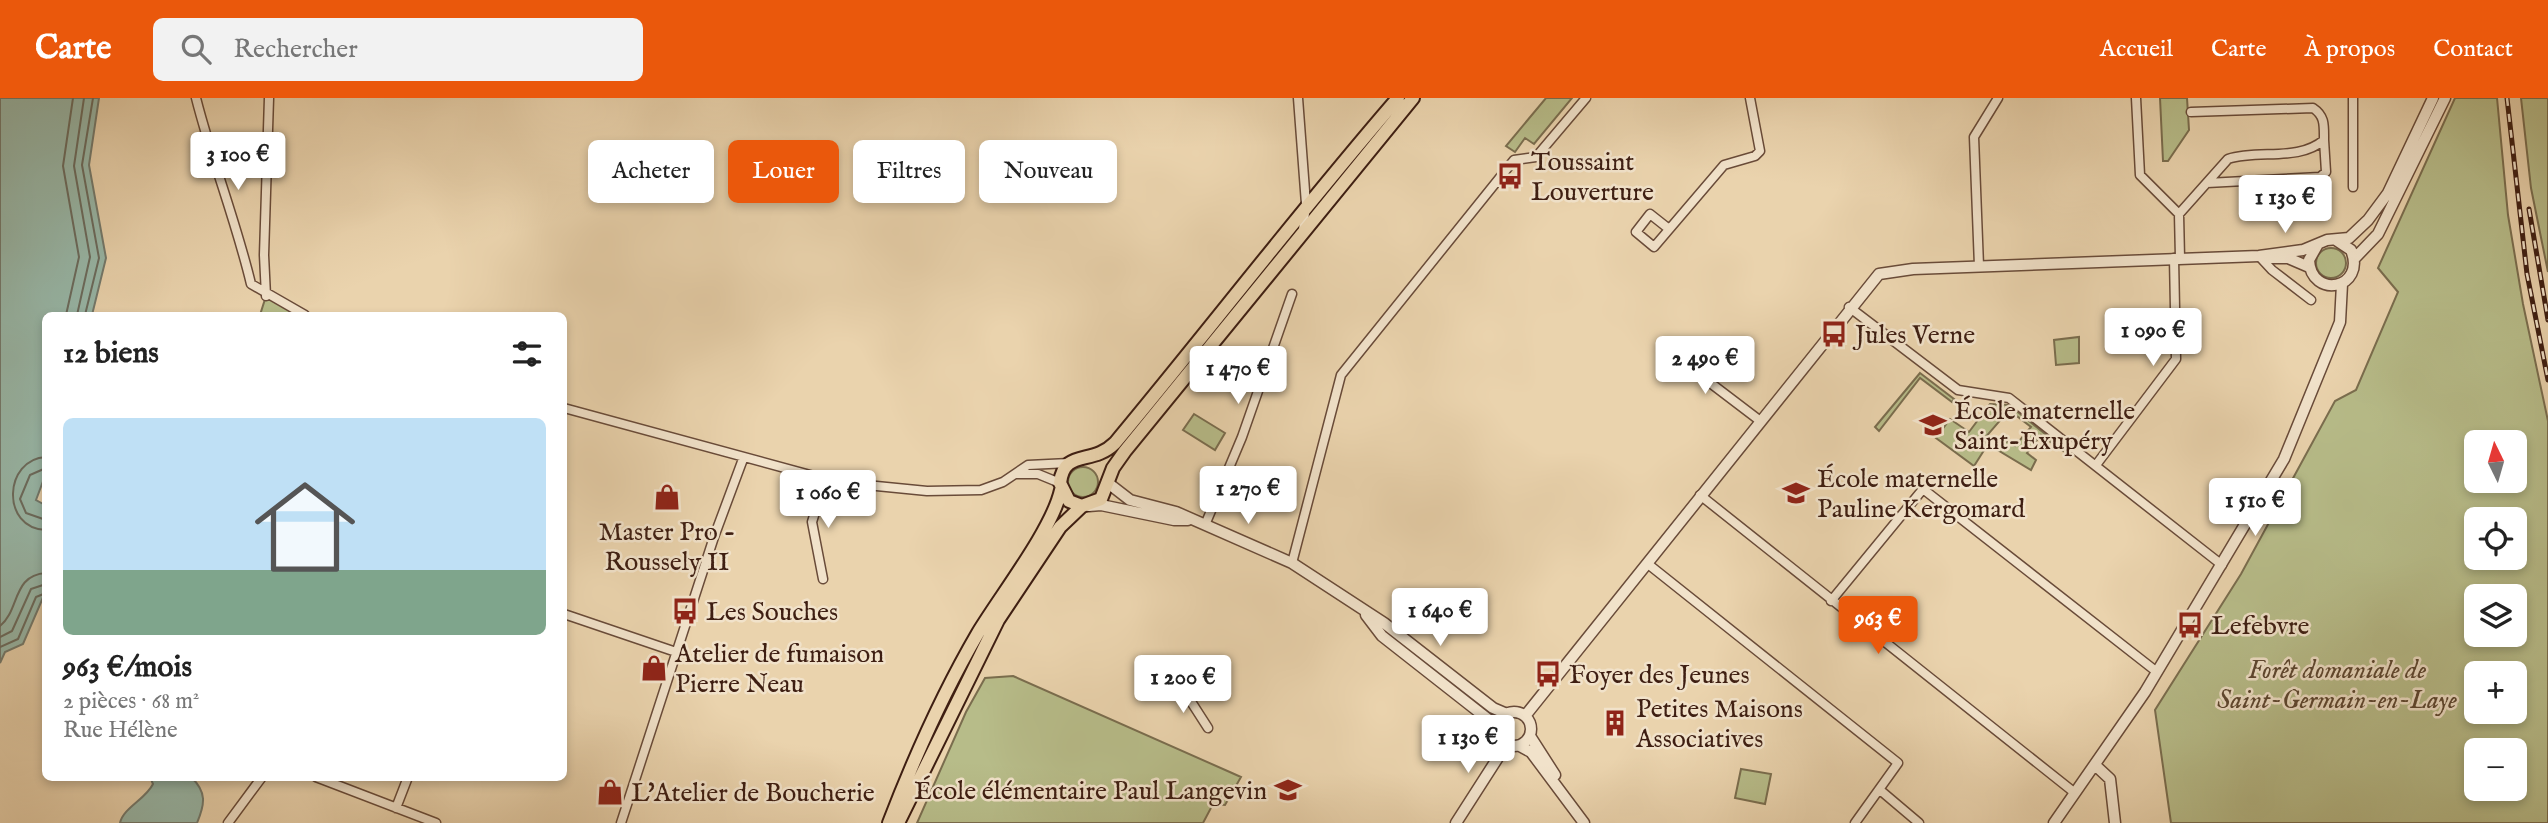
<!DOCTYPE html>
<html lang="fr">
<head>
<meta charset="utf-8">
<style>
	:root { --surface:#fff; --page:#f2f2f2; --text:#222; --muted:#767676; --line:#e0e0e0; --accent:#ea580c }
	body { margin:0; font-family:"IM FELL English",serif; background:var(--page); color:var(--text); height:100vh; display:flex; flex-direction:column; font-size:26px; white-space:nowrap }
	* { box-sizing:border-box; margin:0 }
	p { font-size:23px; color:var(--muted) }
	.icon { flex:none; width:38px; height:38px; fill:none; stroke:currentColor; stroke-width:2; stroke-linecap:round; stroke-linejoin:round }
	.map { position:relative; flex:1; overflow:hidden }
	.sheet { position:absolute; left:42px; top:214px; width:525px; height:469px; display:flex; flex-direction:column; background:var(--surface); border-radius:10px; box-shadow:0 4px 10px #0003 }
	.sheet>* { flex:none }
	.top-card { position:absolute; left:588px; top:42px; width:665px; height:63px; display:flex; gap:14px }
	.needle { width:46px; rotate:355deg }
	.tools { position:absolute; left:2464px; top:332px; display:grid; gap:14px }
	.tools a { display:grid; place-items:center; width:63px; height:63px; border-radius:10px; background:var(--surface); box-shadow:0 4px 10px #0003; font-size:35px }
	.price { position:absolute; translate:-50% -60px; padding:0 16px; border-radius:7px; background:#fff; color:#222; font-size:23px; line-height:46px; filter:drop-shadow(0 2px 4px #0008) }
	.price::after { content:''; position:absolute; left:50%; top:42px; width:21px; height:16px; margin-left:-10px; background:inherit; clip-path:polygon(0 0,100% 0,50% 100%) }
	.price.selected { background:var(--accent); color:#fff }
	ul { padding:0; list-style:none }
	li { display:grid; align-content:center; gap:14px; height:371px; padding:0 21px }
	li+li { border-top:2px solid var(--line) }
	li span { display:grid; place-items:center; height:217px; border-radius:10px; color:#555 }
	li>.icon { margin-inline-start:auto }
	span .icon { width:126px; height:126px; fill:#fffc; stroke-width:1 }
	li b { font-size:30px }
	h2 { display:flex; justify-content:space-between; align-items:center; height:84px; padding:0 21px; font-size:30px }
	.chip { padding:0 24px; border-radius:10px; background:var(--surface); box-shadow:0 4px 10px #0003; font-size:24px; line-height:63px }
	.chip.selected { background:var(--accent); color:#fff }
	header { display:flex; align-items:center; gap:42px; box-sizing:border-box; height:98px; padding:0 35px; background:var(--accent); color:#fff }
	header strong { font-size:33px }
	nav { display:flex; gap:38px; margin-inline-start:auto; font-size:24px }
	.search { width:490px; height:63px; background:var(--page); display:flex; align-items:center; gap:18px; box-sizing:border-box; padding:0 24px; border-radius:10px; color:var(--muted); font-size:26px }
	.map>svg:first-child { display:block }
	.green { fill:#b7bc89; stroke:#7a6d4e; stroke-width:2; fill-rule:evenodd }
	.water { fill:#98b8a9; stroke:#747a6d; stroke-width:2 }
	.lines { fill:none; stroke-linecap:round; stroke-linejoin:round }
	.shore { stroke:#6b6b5e; stroke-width:2 }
	.minor-casing { stroke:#694b39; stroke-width:11 }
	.tertiary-casing { stroke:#694b39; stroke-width:13 }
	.primary-casing { stroke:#3e1e12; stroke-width:16 }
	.minor { stroke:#f1e2ca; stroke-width:8 }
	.tertiary { stroke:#f1e2ca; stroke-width:10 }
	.primary { stroke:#ead3ad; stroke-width:12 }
	.rail-casing { stroke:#3e1e12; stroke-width:5 }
	.rail { stroke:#f1e2ca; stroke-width:2.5; stroke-dasharray:8; stroke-linecap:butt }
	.labels { text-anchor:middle; stroke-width:5; stroke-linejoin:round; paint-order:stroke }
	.poi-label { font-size:26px; fill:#3e1e12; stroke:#f1e2ca; text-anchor:start }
	.park-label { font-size:26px; font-style:italic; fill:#5c4630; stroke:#f1e2ca }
</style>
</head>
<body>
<header>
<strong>Carte</strong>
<div class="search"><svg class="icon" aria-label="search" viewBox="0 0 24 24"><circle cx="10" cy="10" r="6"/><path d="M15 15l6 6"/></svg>Rechercher</div>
<nav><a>Accueil</a><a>Carte</a><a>À propos</a><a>Contact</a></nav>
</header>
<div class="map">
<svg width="2548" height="725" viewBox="0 0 2548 725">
	<rect width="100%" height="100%" fill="#ead3ad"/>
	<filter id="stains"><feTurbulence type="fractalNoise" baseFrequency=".00286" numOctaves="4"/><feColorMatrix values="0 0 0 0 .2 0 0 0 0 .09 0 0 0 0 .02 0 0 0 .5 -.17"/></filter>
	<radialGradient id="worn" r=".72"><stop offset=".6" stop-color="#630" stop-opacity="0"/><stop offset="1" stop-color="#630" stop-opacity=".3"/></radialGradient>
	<!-- green -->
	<path class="green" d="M1546 0H1572L1534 46 1525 40 1515 54 1506 48Z
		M2160 0H2187L2189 32 2168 63H2163Z
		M2455 0H2497L2508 117 2523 206 2548 323V725H2171L2155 612 2241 476 2335 303 2356 292 2398 194 2378 170ZM2476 345H2515V383H2476ZM2476 422H2515V460H2476ZM2476 499H2515V537H2476ZM2476 576H2515V614H2476ZM2476 653H2515V691H2476Z
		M2521 0H2548V174L2531 90Z
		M2316 165a15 15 0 1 1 30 0a15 15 0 1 1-30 0Z
		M266 198 305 217H260Z
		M2079 239V265L2056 267 2054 242Z
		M1920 275 1954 301 1952 304 1920 280 1879 333 1875 329Z
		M1990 306 2009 307 2064 351 2063 353 2041 337 2027 355 2036 362 2031 372 1996 351 2004 342 2015 348 2031 329 2009 312 1983 342 1988 346 1974 368 1936 340 1950 321 1969 334Z
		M1194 316 1225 335 1215 352 1183 332Z
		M1068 384a15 15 0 1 1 30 0a15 15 0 1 1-30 0Z
		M1013 578 1232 675 1241 679 1225 707 1213 706 1203 725H917L966 614 985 580Z
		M1741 671 1771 676 1765 706 1735 700Z"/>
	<!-- water -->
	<path class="water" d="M0 0H99L89 67 106 160 92 217H46L45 378 36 402 45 407V495L23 546 5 554 0 565Z
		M150 679H191C207 694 205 706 197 725H120C123 710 146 701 153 686Z"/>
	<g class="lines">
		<!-- shore -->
		<path class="shore" d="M66 217 79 159 63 68 73 0
			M77 217 90 159 74 68 84 0
			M85 217 99 160 82 67 93 0
			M46 359C4 361 0 430 46 432
			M46 370 30 377 20 401 26 415 46 422
			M0 528C20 512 12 477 46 475
			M0 539 12 533 31 491 46 486
			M0 549 18 541 36 499 46 495"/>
		<!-- minor casing -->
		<g class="minor-casing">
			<path id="minor" d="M196 0C212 63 236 123 251 186L305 217
				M1298 0 1306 106 1303 132
				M2136 0 2140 77 2179 116 2180 160
				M2353 0V89
				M2191 14 2313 10C2325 18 2324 27 2324 42
				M2179 116 2228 61C2259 51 2298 64 2324 42L2326 74 2320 79 2207 85
				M1669 131 1650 116 1636 134 1654 149 1724 67 1755 58 1760 53 1750 0
				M2259 158 2272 172 2311 202
				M1979 168 1974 39 1998 0
				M266 198 264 157 269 0
				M1849 209 1958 292 2009 300 2222 467
				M1667 252 1759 322
				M564 310 836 384 927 393 981 392 1003 384 1028 367 1069 365
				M2096 367 2176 261 2174 160
				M1016 376H1038L1060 385
				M1700 397 2075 695
				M1205 427 1242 339 1292 196
				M1292 465 1341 277 1514 62 1536 59 1586 0
				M1648 466 1898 665 1855 725
				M823 481 812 424 825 382
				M1831 503 1923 391 2157 574
				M564 516 679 555
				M1181 588 1208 630
				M316 679 436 725
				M1880 692 1919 725
				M396 710 408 679
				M228 725 262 679
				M621 725 714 439 743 361"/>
		</g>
		<!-- tertiary casing -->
		<g class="tertiary-casing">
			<path id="tertiary" d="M2318 146 2309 162C2311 202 2367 191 2351 152L2336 142
				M2267 160H2288L2309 169
				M2355 160 2378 136 2445 0
				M1108 385 1130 402 1176 414 1292 465 1384 525 1493 610 1507 616
				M1089 408 1101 407 1174 422H1188
				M1366 517 1382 538 1498 629
				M1497 631a17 17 0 1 1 34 0a17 17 0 1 1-34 0Z
				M1525 618 1879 176 1913 171 2259 158 2303 152 2327 142 2349 140 2368 122 2388 95 2433 0
				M1530 638 1555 677
				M1520 648 1531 654 1584 725
				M2095 667 2110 681 2115 725
				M1456 725 1506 647
				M2054 725 2145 594 2284 361 2340 224 2342 186"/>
		</g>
		<!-- primary casing -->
		<g class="primary-casing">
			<path id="primary" d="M1398 0C1300 113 1210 231 1115 345 1092 368 1064 350 1060 385L1069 403 1082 408 1101 401 1113 370 1125 353 1413 0
				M889 725C914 660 943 595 978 535 1001 497 1052 432 1061 392
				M898 725 998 522 1060 429 1082 408"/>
		</g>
		<!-- minor -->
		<use href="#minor" class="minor"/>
		<!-- tertiary -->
		<use href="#tertiary" class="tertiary"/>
		<!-- primary -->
		<use href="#primary" class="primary"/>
		<!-- rail casing -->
		<g class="rail-casing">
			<path id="rail" d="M2507 0 2527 176 2548 282
				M2529 111 2548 222"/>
		</g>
		<!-- rail -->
		<use href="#rail" class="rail"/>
	</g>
	<!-- icons -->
	<defs>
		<g id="bus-bare" transform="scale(2.1)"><path d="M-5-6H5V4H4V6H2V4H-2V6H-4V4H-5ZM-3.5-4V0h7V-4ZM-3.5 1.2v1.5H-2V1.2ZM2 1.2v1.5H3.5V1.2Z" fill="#8f2418" stroke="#f1e2ca" stroke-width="2.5" paint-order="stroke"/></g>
		<g id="school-bare" transform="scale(2.1)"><path d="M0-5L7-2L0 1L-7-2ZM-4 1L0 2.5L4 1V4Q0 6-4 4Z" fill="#8f2418" stroke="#f1e2ca" stroke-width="2.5" paint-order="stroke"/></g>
		<g id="shop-bare" transform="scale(2.1)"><path d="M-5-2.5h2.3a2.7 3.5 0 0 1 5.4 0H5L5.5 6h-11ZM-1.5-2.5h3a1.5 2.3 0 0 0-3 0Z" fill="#8f2418" stroke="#f1e2ca" stroke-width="2.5" paint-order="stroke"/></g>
		<g id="building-bare" transform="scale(2.1)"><path d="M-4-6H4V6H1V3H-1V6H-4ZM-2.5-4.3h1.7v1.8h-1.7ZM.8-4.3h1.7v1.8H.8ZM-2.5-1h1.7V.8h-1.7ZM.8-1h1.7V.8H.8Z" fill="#8f2418" stroke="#f1e2ca" stroke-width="2.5" paint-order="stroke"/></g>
	</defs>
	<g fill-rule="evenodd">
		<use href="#bus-bare" x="1510" y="78"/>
		<use href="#bus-bare" x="1834" y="236"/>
		<use href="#school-bare" x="1933" y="327"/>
		<use href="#school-bare" x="1796" y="395"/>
		<use href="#shop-bare" x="667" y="399"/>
		<use href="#bus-bare" x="685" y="513"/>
		<use href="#bus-bare" x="2190" y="527"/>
		<use href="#shop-bare" x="654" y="570"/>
		<use href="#bus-bare" x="1548" y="576"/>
		<use href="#building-bare" x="1615" y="625"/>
		<use href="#school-bare" x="1288" y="692"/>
		<use href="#shop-bare" x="610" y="694"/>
	</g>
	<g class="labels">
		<!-- poi labels -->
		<g class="poi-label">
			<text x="1531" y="72">Toussaint<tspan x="1531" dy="30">Louverture</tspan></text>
			<text x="1855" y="245">Jules Verne</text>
			<text x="1954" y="321">École maternelle<tspan x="1954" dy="30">Saint-Exupéry</tspan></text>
			<text x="1817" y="389">École maternelle<tspan x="1817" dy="30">Pauline Kergomard</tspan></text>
			<text x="667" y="442" text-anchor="middle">Master Pro -<tspan x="667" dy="30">Roussely II</tspan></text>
			<text x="706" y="522">Les Souches</text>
			<text x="2211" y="536">Lefebvre</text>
			<text x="675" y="564">Atelier de fumaison<tspan x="675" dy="30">Pierre Neau</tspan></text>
			<text x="1569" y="585">Foyer des Jeunes</text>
			<text x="1636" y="619">Petites Maisons<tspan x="1636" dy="30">Associatives</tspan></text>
			<text x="1267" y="701" text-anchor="end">École élémentaire Paul Langevin</text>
			<text x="631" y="703">L'Atelier de Boucherie</text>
		</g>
		<!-- park labels -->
		<g class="park-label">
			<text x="2337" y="580">Forêt domaniale de<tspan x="2337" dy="30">Saint-Germain-en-Laye</tspan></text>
		</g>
	</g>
	<rect width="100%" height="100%" filter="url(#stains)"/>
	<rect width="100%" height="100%" fill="url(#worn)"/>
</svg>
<div class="tools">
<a><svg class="needle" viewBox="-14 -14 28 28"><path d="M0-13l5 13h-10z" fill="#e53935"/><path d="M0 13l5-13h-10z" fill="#767676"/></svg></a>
<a><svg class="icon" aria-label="locate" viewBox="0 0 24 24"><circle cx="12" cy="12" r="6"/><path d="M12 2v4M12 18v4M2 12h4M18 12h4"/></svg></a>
<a><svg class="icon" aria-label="layers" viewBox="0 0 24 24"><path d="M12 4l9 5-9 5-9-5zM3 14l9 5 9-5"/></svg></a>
<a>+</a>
<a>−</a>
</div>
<b class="price" style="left:238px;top:94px">3 100 €</b>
<b class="price" style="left:2285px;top:137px">1 130 €</b>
<b class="price" style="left:2153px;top:270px">1 090 €</b>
<b class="price" style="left:1705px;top:298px">2 490 €</b>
<b class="price" style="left:1238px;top:308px">1 470 €</b>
<b class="price" style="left:1248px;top:428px">1 270 €</b>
<b class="price" style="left:828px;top:432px">1 060 €</b>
<b class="price" style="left:2255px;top:440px">1 510 €</b>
<b class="price" style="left:1440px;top:550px">1 640 €</b>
<b class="price selected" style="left:1878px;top:558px">963 €</b>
<b class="price" style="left:1183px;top:617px">1 200 €</b>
<b class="price" style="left:1468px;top:677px">1 130 €</b>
<div class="top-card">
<a class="chip">Acheter</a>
<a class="chip selected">Louer</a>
<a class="chip">Filtres</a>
<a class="chip">Nouveau</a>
</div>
<section class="sheet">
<h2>12 biens<svg class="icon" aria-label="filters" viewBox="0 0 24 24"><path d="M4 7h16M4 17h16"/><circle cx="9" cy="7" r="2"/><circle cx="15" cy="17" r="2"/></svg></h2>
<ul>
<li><span style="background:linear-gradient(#bfe0f5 70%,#7fa58c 0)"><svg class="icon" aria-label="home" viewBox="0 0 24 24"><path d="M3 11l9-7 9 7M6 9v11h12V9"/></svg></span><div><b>963 €/mois</b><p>2 pièces · 68 m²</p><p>Rue Hélène</p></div></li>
</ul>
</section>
</div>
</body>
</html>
